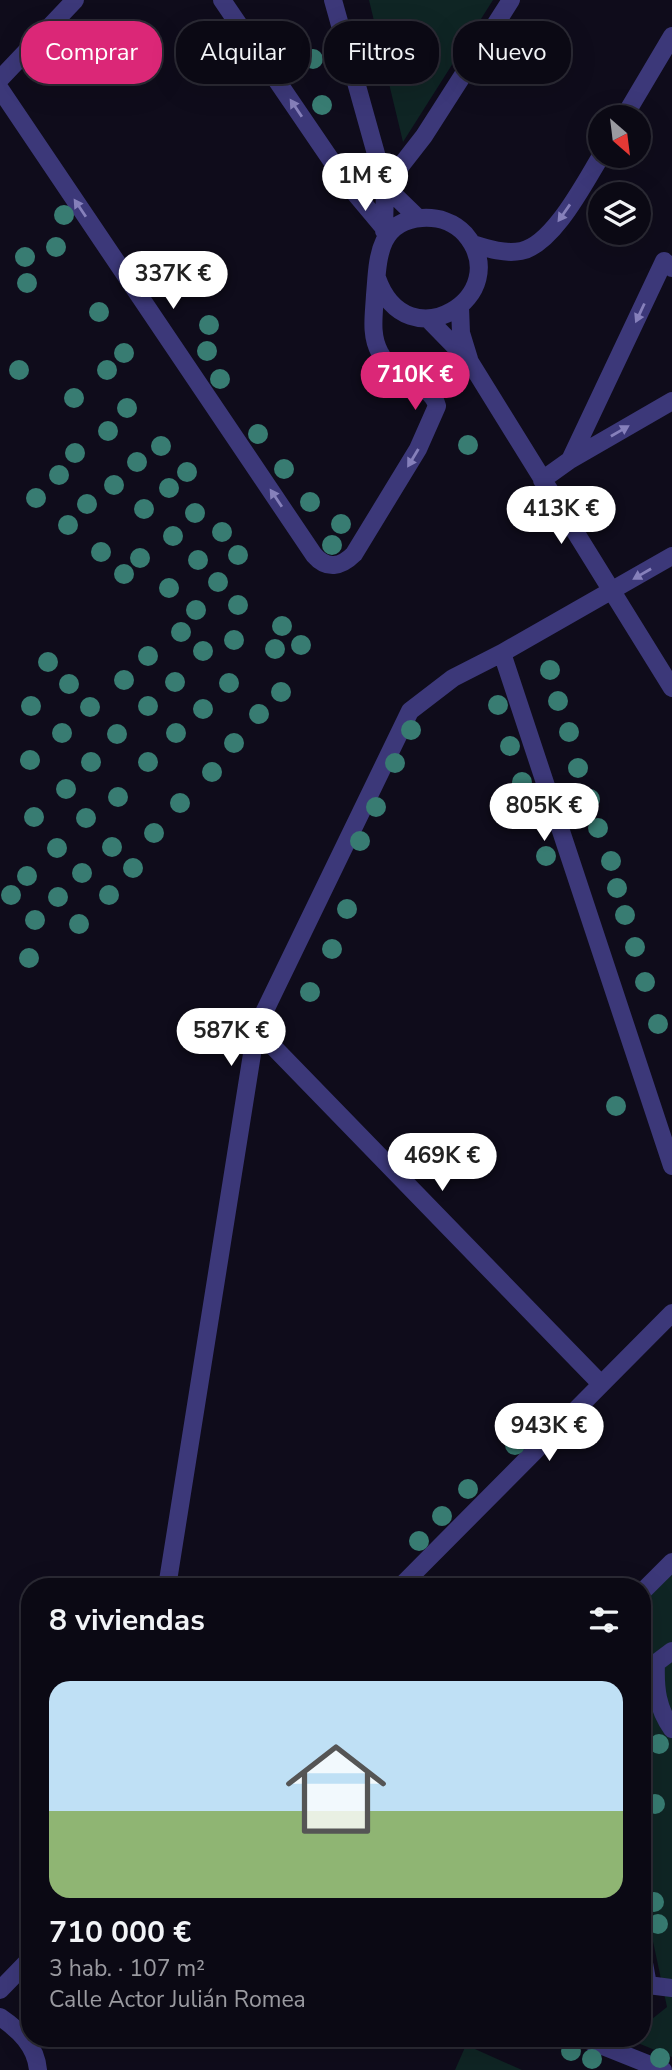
<!DOCTYPE html>
<html lang="es">
<head>
<meta charset="utf-8">
<style>
	:root { --surface:#0b0914; --page:#191722; --text:#f1f3f6; --muted:#9a9aa0; --line:#2b2a34; --accent:#db2777 }
	body { margin:0; font-family:"Nunito Sans",sans-serif; background:var(--page); color:var(--text); height:100vh; display:flex; flex-direction:column; font-size:26px; white-space:nowrap }
	* { box-sizing:border-box; margin:0 }
	p { font-size:23px; color:var(--muted) }
	.icon { flex:none; width:38px; height:38px; fill:none; stroke:currentColor; stroke-width:2; stroke-linecap:round; stroke-linejoin:round }
	.map { position:relative; flex:1; overflow:hidden }
	.sheet { position:absolute; left:21px; top:1578px; width:630px; height:469px; display:flex; flex-direction:column; background:var(--surface); border-radius:28px; box-shadow:0 7px 28px #0002,0 0 0 2px var(--line) }
	.sheet>* { flex:none }
	.hud { position:absolute; left:21px; top:21px; width:630px; height:63px; display:flex; gap:14px }
	.needle { width:46px; rotate:152deg }
	.fabs { position:absolute; left:588px; top:105px; display:grid; gap:14px }
	.fabs a { display:grid; place-items:center; width:63px; height:63px; border-radius:50%; background:var(--surface); box-shadow:0 7px 28px #0002,0 0 0 2px var(--line); font-size:35px }
	.price { position:absolute; translate:-50% -60px; padding:0 16px; border-radius:24px; background:#fff; color:#222; font-size:23px; line-height:46px; filter:drop-shadow(0 2px 4px #0008) }
	.price::after { content:''; position:absolute; left:50%; top:42px; width:21px; height:16px; margin-left:-10px; background:inherit; clip-path:polygon(0 0,100% 0,50% 100%) }
	.price.on { background:var(--accent); color:#fff }
	ul { padding:0; list-style:none }
	li { display:grid; align-content:center; gap:14px; height:371px; padding:0 28px }
	li span { display:grid; place-items:center; height:217px; border-radius:21px; color:#555 }
	li>.icon { margin-inline-start:auto }
	span .icon { width:126px; height:126px; fill:#fffc; stroke-width:1 }
	li b { font-size:30px }
	h2 { display:flex; justify-content:space-between; align-items:center; height:84px; padding:0 28px; font-size:30px }
	.pill { padding:0 24px; border-radius:28px; background:var(--surface); box-shadow:0 7px 28px #0002,0 0 0 2px var(--line); font-size:24px; line-height:63px }
	.pill.on { background:var(--accent); color:#fff }
	.map>svg:first-child { display:block }
	.green { fill:#0f2524 }
	.lines { fill:none; stroke-linecap:round; stroke-linejoin:round }
	.street { stroke:#3c3879; stroke-width:18 }
	.tree { fill:#387c72 }
	.oneway { fill:#8680bb }
</style>
</head>
<body>
<div class="map">
<svg width="672" height="2070" viewBox="0 0 672 2070">
	<rect width="100%" height="100%" fill="#0f0c1b"/>
	<!-- green -->
	<path class="green" d="M369 0H493L403 142Z
		M672 1564V2057L628 2039H642V2027L667 2007 642 1890V1594Z
		M466 2045 522 2070H455Z"/>
	<g class="lines">
		<!-- street -->
		<path class="street" d="M222 0 348 185 384 228
			M333 0 385 186 384 231
			M0 79 75 0
			M0 89 314 555C327 570 341 567 354 554L418 449 437 406C431 382 393 380 380 353 370 335 374 315 375 295 378 263 376 221 422 218 438 217 454 222 465 234 517 295 407 364 377 278
			M624 117 672 36
			M385 186 424 136 511 0
			M385 186 418 218
			M473 244C489 249 505 254 521 251 553 245 585 182 601 156
			M460 307 461 333 469 359
			M428 319 470 362 672 688
			M570 460 664 261 672 268
			M542 480 570 460 672 401
			M672 556 502 653 672 1166
			M256 1029 601 1384
			M167 1587 256 1029 410 711 453 678 502 653
			M400 1587 672 1313
			M642 1592 672 1562
			M672 1651 656 1663C655 1688 657 1708 672 1729
			M642 1952 648 1985 642 1991
			M648 1985 672 1988
			M0 1990 30 1959
			M0 2017C19 2030 36 2046 38 2070
			M585 2039 663 2070"/>
	</g>
	<!-- trees -->
	<g class="tree">
		<circle cx="313" cy="59" r="10"/>
		<circle cx="322" cy="105" r="10"/>
		<circle cx="64" cy="215" r="10"/>
		<circle cx="56" cy="247" r="10"/>
		<circle cx="25" cy="257" r="10"/>
		<circle cx="27" cy="283" r="10"/>
		<circle cx="99" cy="312" r="10"/>
		<circle cx="209" cy="325" r="10"/>
		<circle cx="207" cy="351" r="10"/>
		<circle cx="124" cy="353" r="10"/>
		<circle cx="19" cy="370" r="10"/>
		<circle cx="107" cy="370" r="10"/>
		<circle cx="220" cy="379" r="10"/>
		<circle cx="74" cy="398" r="10"/>
		<circle cx="127" cy="408" r="10"/>
		<circle cx="108" cy="431" r="10"/>
		<circle cx="258" cy="434" r="10"/>
		<circle cx="468" cy="445" r="10"/>
		<circle cx="161" cy="446" r="10"/>
		<circle cx="75" cy="453" r="10"/>
		<circle cx="137" cy="462" r="10"/>
		<circle cx="284" cy="469" r="10"/>
		<circle cx="187" cy="472" r="10"/>
		<circle cx="59" cy="475" r="10"/>
		<circle cx="114" cy="485" r="10"/>
		<circle cx="169" cy="488" r="10"/>
		<circle cx="36" cy="498" r="10"/>
		<circle cx="310" cy="502" r="10"/>
		<circle cx="87" cy="504" r="10"/>
		<circle cx="144" cy="509" r="10"/>
		<circle cx="195" cy="513" r="10"/>
		<circle cx="341" cy="524" r="10"/>
		<circle cx="68" cy="525" r="10"/>
		<circle cx="222" cy="532" r="10"/>
		<circle cx="173" cy="536" r="10"/>
		<circle cx="332" cy="545" r="10"/>
		<circle cx="101" cy="552" r="10"/>
		<circle cx="238" cy="555" r="10"/>
		<circle cx="140" cy="558" r="10"/>
		<circle cx="198" cy="560" r="10"/>
		<circle cx="124" cy="574" r="10"/>
		<circle cx="218" cy="582" r="10"/>
		<circle cx="169" cy="588" r="10"/>
		<circle cx="238" cy="605" r="10"/>
		<circle cx="196" cy="610" r="10"/>
		<circle cx="282" cy="626" r="10"/>
		<circle cx="181" cy="632" r="10"/>
		<circle cx="234" cy="640" r="10"/>
		<circle cx="301" cy="645" r="10"/>
		<circle cx="275" cy="649" r="10"/>
		<circle cx="203" cy="651" r="10"/>
		<circle cx="148" cy="656" r="10"/>
		<circle cx="48" cy="662" r="10"/>
		<circle cx="550" cy="670" r="10"/>
		<circle cx="124" cy="680" r="10"/>
		<circle cx="175" cy="682" r="10"/>
		<circle cx="229" cy="683" r="10"/>
		<circle cx="69" cy="684" r="10"/>
		<circle cx="281" cy="692" r="10"/>
		<circle cx="558" cy="701" r="10"/>
		<circle cx="498" cy="705" r="10"/>
		<circle cx="31" cy="706" r="10"/>
		<circle cx="148" cy="706" r="10"/>
		<circle cx="90" cy="707" r="10"/>
		<circle cx="203" cy="709" r="10"/>
		<circle cx="259" cy="714" r="10"/>
		<circle cx="411" cy="730" r="10"/>
		<circle cx="569" cy="732" r="10"/>
		<circle cx="62" cy="733" r="10"/>
		<circle cx="176" cy="733" r="10"/>
		<circle cx="117" cy="734" r="10"/>
		<circle cx="234" cy="743" r="10"/>
		<circle cx="510" cy="746" r="10"/>
		<circle cx="30" cy="760" r="10"/>
		<circle cx="91" cy="762" r="10"/>
		<circle cx="148" cy="762" r="10"/>
		<circle cx="395" cy="763" r="10"/>
		<circle cx="578" cy="768" r="10"/>
		<circle cx="212" cy="772" r="10"/>
		<circle cx="522" cy="782" r="10"/>
		<circle cx="66" cy="789" r="10"/>
		<circle cx="118" cy="797" r="10"/>
		<circle cx="590" cy="799" r="10"/>
		<circle cx="180" cy="803" r="10"/>
		<circle cx="376" cy="807" r="10"/>
		<circle cx="533" cy="816" r="10"/>
		<circle cx="34" cy="817" r="10"/>
		<circle cx="86" cy="818" r="10"/>
		<circle cx="598" cy="828" r="10"/>
		<circle cx="154" cy="833" r="10"/>
		<circle cx="360" cy="841" r="10"/>
		<circle cx="112" cy="847" r="10"/>
		<circle cx="57" cy="848" r="10"/>
		<circle cx="546" cy="856" r="10"/>
		<circle cx="611" cy="861" r="10"/>
		<circle cx="133" cy="868" r="10"/>
		<circle cx="82" cy="873" r="10"/>
		<circle cx="27" cy="876" r="10"/>
		<circle cx="617" cy="888" r="10"/>
		<circle cx="11" cy="895" r="10"/>
		<circle cx="109" cy="895" r="10"/>
		<circle cx="58" cy="897" r="10"/>
		<circle cx="347" cy="909" r="10"/>
		<circle cx="625" cy="915" r="10"/>
		<circle cx="35" cy="920" r="10"/>
		<circle cx="79" cy="924" r="10"/>
		<circle cx="635" cy="947" r="10"/>
		<circle cx="332" cy="949" r="10"/>
		<circle cx="29" cy="958" r="10"/>
		<circle cx="645" cy="982" r="10"/>
		<circle cx="310" cy="992" r="10"/>
		<circle cx="658" cy="1024" r="10"/>
		<circle cx="616" cy="1106" r="10"/>
		<circle cx="546" cy="1413" r="10"/>
		<circle cx="515" cy="1445" r="10"/>
		<circle cx="468" cy="1489" r="10"/>
		<circle cx="442" cy="1516" r="10"/>
		<circle cx="419" cy="1541" r="10"/>
		<circle cx="659" cy="1744" r="10"/>
		<circle cx="655" cy="1804" r="10"/>
		<circle cx="654" cy="1902" r="10"/>
		<circle cx="658" cy="1924" r="10"/>
		<circle cx="571" cy="2051" r="10"/>
		<circle cx="660" cy="2058" r="10"/>
		<circle cx="592" cy="2059" r="10"/>
	</g>
	<!-- one-way arrows -->
	<defs><path id="oneway-solid" d="M-6-.8H1V-3.2L6.5 0L1 3.2V.8H-6Z" transform="scale(1.75)"/></defs>
	<g class="oneway">
		<use href="#oneway-solid" transform="translate(296 108) rotate(-124)"/>
		<use href="#oneway-solid" transform="translate(80 208) rotate(-124)"/>
		<use href="#oneway-solid" transform="translate(564 213) rotate(125)"/>
		<use href="#oneway-solid" transform="translate(640 313) rotate(115)"/>
		<use href="#oneway-solid" transform="translate(620 431) rotate(-30)"/>
		<use href="#oneway-solid" transform="translate(413 458) rotate(121)"/>
		<use href="#oneway-solid" transform="translate(276 498) rotate(-124)"/>
		<use href="#oneway-solid" transform="translate(642 574) rotate(150)"/>
	</g>
</svg>
<div class="fabs">
<a><svg class="needle" viewBox="-14 -14 28 28"><path d="M0-13l5 13h-10z" fill="#e53935"/><path d="M0 13l5-13h-10z" fill="#9a9aa0"/></svg></a>
<a><svg class="icon" aria-label="layers" viewBox="0 0 24 24"><path d="M12 4l9 5-9 5-9-5zM3 14l9 5 9-5"/></svg></a>
</div>
<b class="price" style="left:365px;top:213px">1M €</b>
<b class="price" style="left:173px;top:311px">337K €</b>
<b class="price on" style="left:415px;top:412px">710K €</b>
<b class="price" style="left:561px;top:546px">413K €</b>
<b class="price" style="left:544px;top:843px">805K €</b>
<b class="price" style="left:231px;top:1068px">587K €</b>
<b class="price" style="left:442px;top:1193px">469K €</b>
<b class="price" style="left:549px;top:1463px">943K €</b>
<div class="hud">
<a class="pill on">Comprar</a>
<a class="pill">Alquilar</a>
<a class="pill">Filtros</a>
<a class="pill">Nuevo</a>
</div>
<section class="sheet">
<h2>8 viviendas<svg class="icon" aria-label="filters" viewBox="0 0 24 24"><path d="M4 7h16M4 17h16"/><circle cx="9" cy="7" r="2"/><circle cx="15" cy="17" r="2"/></svg></h2>
<ul>
<li><span style="background:linear-gradient(#bfe0f5 60%,#8fb573 0)"><svg class="icon" aria-label="home" viewBox="0 0 24 24"><path d="M3 11l9-7 9 7M6 9v11h12V9"/></svg></span><div><b>710 000 €</b><p>3 hab. · 107 m²</p><p>Calle Actor Julián Romea</p></div></li>
</ul>
</section>
</div>
</body>
</html>
